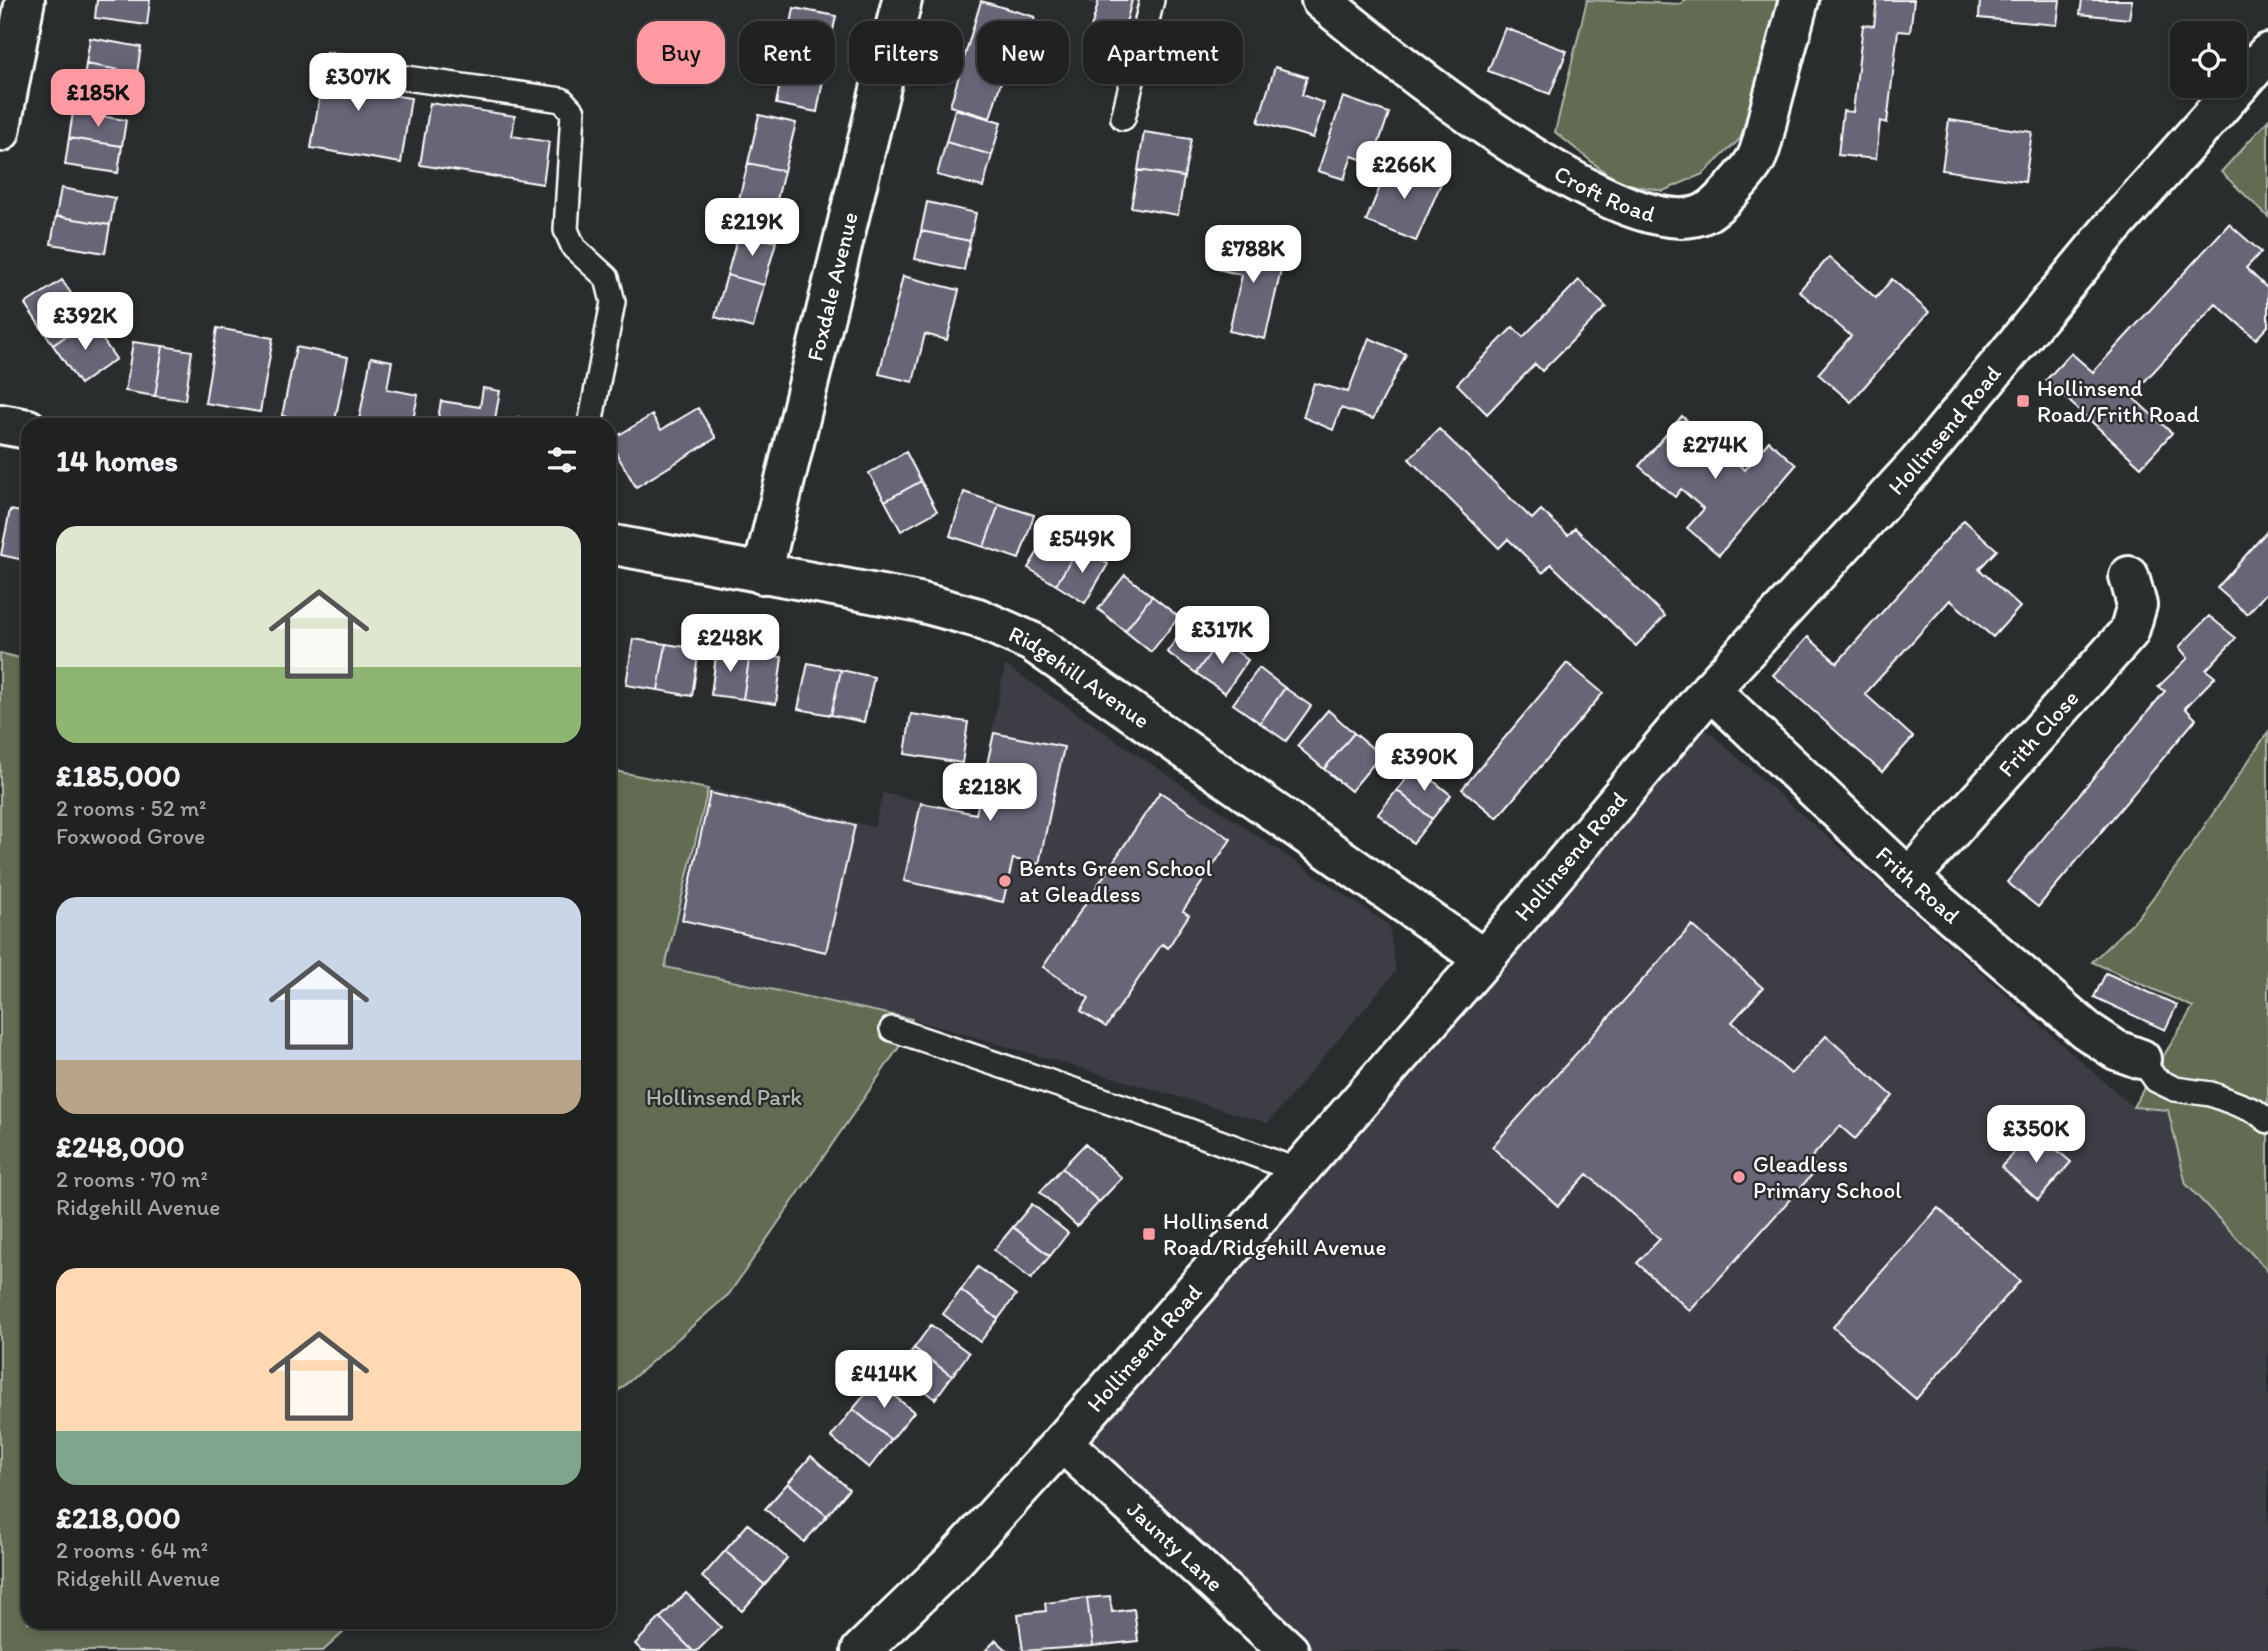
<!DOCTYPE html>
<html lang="en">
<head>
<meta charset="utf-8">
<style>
	:root { --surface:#202222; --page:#2d2f2f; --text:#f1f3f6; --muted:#a2a4a5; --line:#3d3f40; --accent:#ff9aa2 }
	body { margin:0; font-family:Itim,sans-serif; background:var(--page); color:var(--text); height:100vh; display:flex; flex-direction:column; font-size:26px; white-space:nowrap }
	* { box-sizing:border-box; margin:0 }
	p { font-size:23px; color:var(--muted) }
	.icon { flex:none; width:38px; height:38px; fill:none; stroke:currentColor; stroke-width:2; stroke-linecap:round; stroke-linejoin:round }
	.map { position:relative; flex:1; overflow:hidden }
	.sheet { position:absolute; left:21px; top:418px; width:595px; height:1211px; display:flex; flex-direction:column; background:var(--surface); border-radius:21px; box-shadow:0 4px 10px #0003,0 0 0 2px var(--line) }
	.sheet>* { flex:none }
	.guide { position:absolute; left:637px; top:21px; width:665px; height:63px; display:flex; gap:14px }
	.buttons { position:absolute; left:2170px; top:21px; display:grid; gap:14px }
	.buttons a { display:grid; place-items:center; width:77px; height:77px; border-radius:14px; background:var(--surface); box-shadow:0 4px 10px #0003,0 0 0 2px var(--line); font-size:35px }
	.price { position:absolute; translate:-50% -60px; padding:0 16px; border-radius:14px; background:#fff; color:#222; font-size:23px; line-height:46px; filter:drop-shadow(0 2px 4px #0008) }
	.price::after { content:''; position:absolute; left:50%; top:42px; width:21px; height:16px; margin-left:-10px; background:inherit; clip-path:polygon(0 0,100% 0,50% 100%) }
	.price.current { background:var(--accent); color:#111 }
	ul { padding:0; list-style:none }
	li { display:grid; align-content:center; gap:14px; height:371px; padding:0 35px }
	li span { display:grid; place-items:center; height:217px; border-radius:21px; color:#555 }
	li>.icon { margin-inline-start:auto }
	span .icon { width:126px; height:126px; fill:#fffc; stroke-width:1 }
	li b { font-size:30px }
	h2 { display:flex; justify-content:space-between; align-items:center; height:84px; padding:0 35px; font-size:30px }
	.tag { padding:0 24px; border-radius:21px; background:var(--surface); box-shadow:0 4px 10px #0003,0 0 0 2px var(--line); font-size:24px; line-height:63px }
	.tag.current { background:var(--accent); color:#111 }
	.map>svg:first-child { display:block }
	.built { fill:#3c3e44 }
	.green { fill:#626c53; stroke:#b0b6a9; stroke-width:2 }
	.building { fill:#676577; stroke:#fff; stroke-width:2 }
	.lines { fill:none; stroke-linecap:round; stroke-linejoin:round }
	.service-casing { stroke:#fff; stroke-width:28 }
	.minor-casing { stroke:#fff; stroke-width:44 }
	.secondary-casing { stroke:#fff; stroke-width:44 }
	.service { stroke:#2a2d2e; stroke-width:23 }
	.minor { stroke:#2a2d2e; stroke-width:38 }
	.secondary { stroke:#2a2d2e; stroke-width:38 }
	.poi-dot { fill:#ff9aa2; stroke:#2a2d2e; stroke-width:2.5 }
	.labels { text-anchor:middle; stroke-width:5; stroke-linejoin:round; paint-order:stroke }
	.street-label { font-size:23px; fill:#fff; stroke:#2a2d2e }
	.poi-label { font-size:23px; fill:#fff; stroke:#2a2d2e; text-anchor:start }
	.park-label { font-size:23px; fill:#b0b6a9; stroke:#2a2d2e }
</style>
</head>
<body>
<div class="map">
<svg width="2268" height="1651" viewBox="0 0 2268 1651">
	<rect width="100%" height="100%" fill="#2a2d2e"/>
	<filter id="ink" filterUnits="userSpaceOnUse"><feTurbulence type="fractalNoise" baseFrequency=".0143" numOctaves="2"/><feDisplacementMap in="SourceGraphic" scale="14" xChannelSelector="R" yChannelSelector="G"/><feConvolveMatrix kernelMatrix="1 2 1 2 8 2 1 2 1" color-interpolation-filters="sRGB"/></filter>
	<g filter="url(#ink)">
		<!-- built -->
		<path class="built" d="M1077 0H1165L1152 55 1121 42 1089 35 1097 5Z
			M1005 665 1389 925 1396 971 1268 1123 912 1019 665 967 708 789 874 827 883 793 976 814Z
			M1685 711 2133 1107 2168 1110 2186 1184 2268 1271V1651H1293L1062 1442Z"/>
		<!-- green -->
		<path class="green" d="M1587 0 1682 4 1683 0H1784L1740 139 1703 174 1663 191 1617 182 1555 132Z
			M2268 120V217L2221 172Z
			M0 653 28 660V1622H355L323 1651H0Z
			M2268 732V1271L2186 1184 2168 1110 2133 1107 2193 1007 2092 962 2138 917 2183 858Z
			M609 770 708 789 665 967 912 1019 910 1031 729 1294 609 1399Z"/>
		<!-- building -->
		<path class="building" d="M97 0H150L147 25 95 18Z
			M1099 0H1132L1121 42 1089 35Z
			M1877 0H1914L1910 32 1898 31 1887 123 1880 121 1876 159 1838 155 1843 111 1853 112 1863 25 1874 26Z
			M1980 0H2060L2057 25 1979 18Z
			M2082 0H2132L2129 19 2080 14Z
			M981 1 1035 17 1023 56 1010 52 990 118 950 106Z
			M794 8 836 16 826 64 785 56Z
			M1505 28 1567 51 1550 94 1488 71Z
			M90 38 141 47 137 73 86 64Z
			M327 52 372 59 366 91 411 98 401 163 311 148Z
			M785 56 826 64 817 112 776 104Z
			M86 64 137 73 133 99 82 90Z
			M1275 67 1307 77 1302 95 1324 103 1313 138 1258 122Z
			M1343 97 1389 113 1372 163 1352 156 1344 179 1318 171Z
			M430 103 515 116 512 136 549 142 543 184 420 165Z
			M955 109 1001 122 992 155 946 142Z
			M73 112 126 120 122 146 69 138Z
			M759 115 796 123 784 171 748 163Z
			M1949 120 2032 132 2025 182 1942 170Z
			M1144 132 1191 139 1184 177 1138 170Z
			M69 138 122 146 118 173 65 165Z
			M946 142 992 155 983 187 937 175Z
			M1391 160 1442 181 1416 241 1366 221Z
			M748 163 784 171 772 220 736 211Z
			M1138 170 1184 177 1178 215 1131 207Z
			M61 188 115 198 110 225 56 216Z
			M927 202 976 213 970 241 921 231Z
			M56 216 110 225 105 253 51 244Z
			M2229 224 2261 252 2246 268 2268 289V326L2256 339 2216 304 2131 396 2172 433 2141 467 2046 380 2071 353 2093 372Z
			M921 231 970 241 964 270 915 259Z
			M739 232 776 242 764 285 727 275Z
			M1225 239 1285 253 1265 339 1229 331 1242 275 1218 269Z
			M1829 257 1876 298 1892 279 1929 312 1851 402 1818 374 1851 336 1799 291Z
			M727 275 764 285 753 328 715 317Z
			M903 276 959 290 947 340 925 334 913 382 879 374Z
			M62 280 89 320 53 345 25 304Z
			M1579 280 1606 307 1542 371 1535 364 1487 414 1457 384 1513 327 1523 337Z
			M89 320 116 359 80 384 53 345Z
			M217 328 273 338 260 412 205 403Z
			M1369 338 1406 354 1373 419 1341 408 1333 430 1303 417 1314 383 1348 392Z
			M133 342 163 346 155 396 125 391Z
			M163 346 192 351 185 400 155 396Z
			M296 347 348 357 334 425 282 416Z
			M371 357 392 361 387 389 418 395 412 425H358Z
			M483 388 500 391 494 425H437L441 401 480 407Z
			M698 408 716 438 636 487 609 441 652 415 661 430Z
			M1682 416 1745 470 1769 441 1796 465 1719 555 1687 528 1704 509 1681 489 1675 497 1639 466Z
			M518 417 543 422V425H516Z
			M1439 429 1532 519 1541 510 1568 535 1575 528 1665 616 1636 646 1551 564 1543 573 1508 539 1499 548 1409 459Z
			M906 452 921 481 885 501 869 473Z
			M921 481 937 511 901 531 885 501Z
			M964 492 999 504 984 547 950 536Z
			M999 504 1034 515 1019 559 984 547Z
			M10 510 28 513V561L1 555Z
			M1964 520 1997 550 1979 569 2020 607 1993 637 1950 600 1865 694 1913 737 1882 772 1773 675 1808 637 1837 663Z
			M1051 530 1079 547 1056 585 1028 568Z
			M2268 530V591L2247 614 2217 588Z
			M1079 547 1108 564 1085 603 1056 585Z
			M1125 575 1152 596 1125 631 1098 609Z
			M1152 596 1179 617 1151 652 1125 631Z
			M2209 616 2236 638 2206 670 2215 677 2185 708 2196 719 2038 907 2007 882 2165 691 2158 687 2188 658 2179 647Z
			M1191 619 1220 639 1196 673 1167 652Z
			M609 621 615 622 609 660Z
			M633 639 666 644 658 690 626 685Z
			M1220 639 1248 660 1225 693 1196 673Z
			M666 644 699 649 692 696 658 690Z
			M717 648 750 653 743 699 711 695Z
			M750 653 782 657 776 704 743 699Z
			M808 663 841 670 831 715 798 709Z
			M1567 663 1603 693 1497 818 1462 789Z
			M1259 668 1285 688 1260 723 1233 704Z
			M841 670 874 677 864 722 831 715Z
			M1285 688 1311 706 1286 741 1260 723Z
			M1328 710 1354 733 1324 769 1297 746Z
			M911 714 968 722 962 763 905 754Z
			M994 733 1064 747 1039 864 1013 859 1003 902 904 881 921 803 976 814Z
			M1354 733 1381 755 1351 791 1324 769Z
			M1416 767 1451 795 1432 819 1397 790Z
			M1397 790 1432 819 1413 843 1378 814Z
			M1160 792 1231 839 1183 911 1189 915 1176 935 1168 948 1162 944 1106 1027 1081 1011 1089 998 1043 967Z
			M710 793 855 825 826 952 682 920Z
			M1692 925 1763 988 1732 1022 1791 1074 1826 1036 1893 1096 1855 1139 1840 1126 1809 1160 1818 1168 1690 1311 1637 1263 1660 1239 1587 1174 1558 1206 1492 1147Z
			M2106 973 2177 1005 2165 1030 2094 997Z
			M2034 1130 2071 1162 2038 1200 2001 1167Z
			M1085 1144 1122 1178 1099 1202 1062 1168Z
			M1062 1168 1099 1202 1077 1226 1040 1192Z
			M1032 1204 1068 1233 1050 1256 1013 1227Z
			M1938 1208 2020 1281 1916 1399 1833 1327Z
			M1013 1227 1050 1256 1031 1279 994 1250Z
			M978 1267 1016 1295 998 1319 961 1290Z
			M961 1290 998 1319 980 1342 943 1314Z
			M931 1325 969 1353 952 1376 914 1348Z
			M914 1348 952 1376 935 1399 897 1370Z
			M876 1381 914 1412 891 1440 853 1409Z
			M853 1409 891 1440 869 1468 831 1437Z
			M811 1456 849 1489 827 1516 788 1483Z
			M788 1483 827 1516 804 1542 765 1509Z
			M748 1524 787 1558 765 1585 725 1551Z
			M725 1551 765 1585 742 1611 702 1577Z
			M686 1593 721 1627 697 1651H693L660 1618Z
			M1110 1596 1112 1612 1134 1609 1138 1641 1093 1646 1087 1598Z
			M1087 1598 1093 1646 1023 1651 1018 1614 1046 1611 1045 1603Z
			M660 1618 693 1651H642L635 1644Z
			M996 1640 1008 1651H985Z"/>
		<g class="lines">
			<!-- service casing -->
			<g class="service-casing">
				<path id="service" d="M392 76 562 100 573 112 566 230 574 248 607 278 613 302 590 425
					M1123 118 1152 0
					M892 1029 1127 1108 1299 1171
					M2141 1059 2156 1080 2175 1089 2211 1094 2255 1111 2268 1121"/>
			</g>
			<!-- minor casing -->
			<g class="minor-casing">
				<g id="minor">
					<path id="s1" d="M1321 0C1384 52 1627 252 1705 213 1720 205 1748 173 1756 159 1763 146 1765 127 1769 113 1779 75 1789 38 1799 0"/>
					<path d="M0 132 25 0"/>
					<path d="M0 424 28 429"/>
					<path id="s2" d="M609 544 919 602 978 618 1032 642 1484 959"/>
					<path id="s3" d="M762 574 902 0"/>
					<path id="s4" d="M1710 690 1909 878 2086 1030 2116 1050 2141 1059"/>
					<path id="s5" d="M1909 878 2129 632 2137 605 2129 576"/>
					<path id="s6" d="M1062 1442 1289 1651"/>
				</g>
			</g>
			<!-- secondary casing -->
			<g class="secondary-casing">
				<g id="secondary">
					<path id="s7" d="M861 1651 952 1563 1062 1442 1484 959 1710 690 1919 462 2110 230 2268 53"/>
				</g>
			</g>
			<!-- service -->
			<use href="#service" class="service"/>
			<!-- minor -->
			<use href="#minor" class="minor"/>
			<!-- secondary -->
			<use href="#secondary" class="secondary"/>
		</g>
	</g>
	<!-- markers -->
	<g class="poi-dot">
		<rect x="2016" y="394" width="14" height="14" rx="3.5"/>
		<circle cx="1005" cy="881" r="7"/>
		<circle cx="1739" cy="1177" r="7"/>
		<rect x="1142" y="1227" width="14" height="14" rx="3.5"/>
	</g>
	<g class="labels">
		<!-- street labels -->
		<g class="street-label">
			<text dy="8" stroke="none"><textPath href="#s1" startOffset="345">Croft Road</textPath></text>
			<text dy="8" stroke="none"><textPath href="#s3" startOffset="296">Foxdale Avenue</textPath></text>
			<text dy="8" stroke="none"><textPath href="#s7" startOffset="1633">Hollinsend Road</textPath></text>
			<text dy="8" stroke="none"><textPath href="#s2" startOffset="494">Ridgehill Avenue</textPath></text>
			<text dy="8" stroke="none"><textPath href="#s5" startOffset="194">Frith Close</textPath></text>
			<text dy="8" stroke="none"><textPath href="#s7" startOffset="1066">Hollinsend Road</textPath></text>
			<text dy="8" stroke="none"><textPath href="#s4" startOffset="285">Frith Road</textPath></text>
			<text dy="8" stroke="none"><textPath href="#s7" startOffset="415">Hollinsend Road</textPath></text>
			<text dy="8" stroke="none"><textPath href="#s6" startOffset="154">Jaunty Lane</textPath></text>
		</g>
		<!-- poi labels -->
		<g class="poi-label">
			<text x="2037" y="396">Hollinsend<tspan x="2037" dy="26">Road/Frith Road</tspan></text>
			<text x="1019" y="876">Bents Green School<tspan x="1019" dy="26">at Gleadless</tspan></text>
			<text x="1753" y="1172">Gleadless<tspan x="1753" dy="26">Primary School</tspan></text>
			<text x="1163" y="1229">Hollinsend<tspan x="1163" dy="26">Road/Ridgehill Avenue</tspan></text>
		</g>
		<!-- park labels -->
		<g class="park-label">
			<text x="724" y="1105">Hollinsend Park</text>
		</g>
	</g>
</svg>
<div class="buttons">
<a><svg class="icon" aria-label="locate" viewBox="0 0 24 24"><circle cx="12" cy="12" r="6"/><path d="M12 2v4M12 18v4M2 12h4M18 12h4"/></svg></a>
</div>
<b class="price" style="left:358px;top:113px">£307K</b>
<b class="price current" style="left:98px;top:129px">£185K</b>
<b class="price" style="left:1404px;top:201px">£266K</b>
<b class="price" style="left:752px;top:258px">£219K</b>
<b class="price" style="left:1253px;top:285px">£788K</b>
<b class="price" style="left:85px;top:352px">£392K</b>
<b class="price" style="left:1715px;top:481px">£274K</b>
<b class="price" style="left:1082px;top:575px">£549K</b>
<b class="price" style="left:1222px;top:666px">£317K</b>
<b class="price" style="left:730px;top:674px">£248K</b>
<b class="price" style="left:1424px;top:793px">£390K</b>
<b class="price" style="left:990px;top:823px">£218K</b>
<b class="price" style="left:2036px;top:1165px">£350K</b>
<b class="price" style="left:884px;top:1410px">£414K</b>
<div class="guide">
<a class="tag current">Buy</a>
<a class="tag">Rent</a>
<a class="tag">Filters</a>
<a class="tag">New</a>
<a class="tag">Apartment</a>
</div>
<section class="sheet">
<h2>14 homes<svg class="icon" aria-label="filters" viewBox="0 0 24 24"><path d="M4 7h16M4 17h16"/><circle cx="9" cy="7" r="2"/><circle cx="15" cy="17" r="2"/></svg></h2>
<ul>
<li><span style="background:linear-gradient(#dfe7d0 65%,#8fb573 0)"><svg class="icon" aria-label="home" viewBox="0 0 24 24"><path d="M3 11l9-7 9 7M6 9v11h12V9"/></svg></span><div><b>£185,000</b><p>2 rooms · 52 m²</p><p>Foxwood Grove</p></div></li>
<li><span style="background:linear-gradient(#c9d6e8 75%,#b9a48a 0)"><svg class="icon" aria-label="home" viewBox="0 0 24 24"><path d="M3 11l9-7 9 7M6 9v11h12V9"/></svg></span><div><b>£248,000</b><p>2 rooms · 70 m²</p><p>Ridgehill Avenue</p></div></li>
<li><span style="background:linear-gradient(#ffd9b3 75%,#7fa58c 0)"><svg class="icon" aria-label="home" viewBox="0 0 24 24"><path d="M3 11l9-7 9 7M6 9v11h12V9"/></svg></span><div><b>£218,000</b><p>2 rooms · 64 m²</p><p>Ridgehill Avenue</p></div></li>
</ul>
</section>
</div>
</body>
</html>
